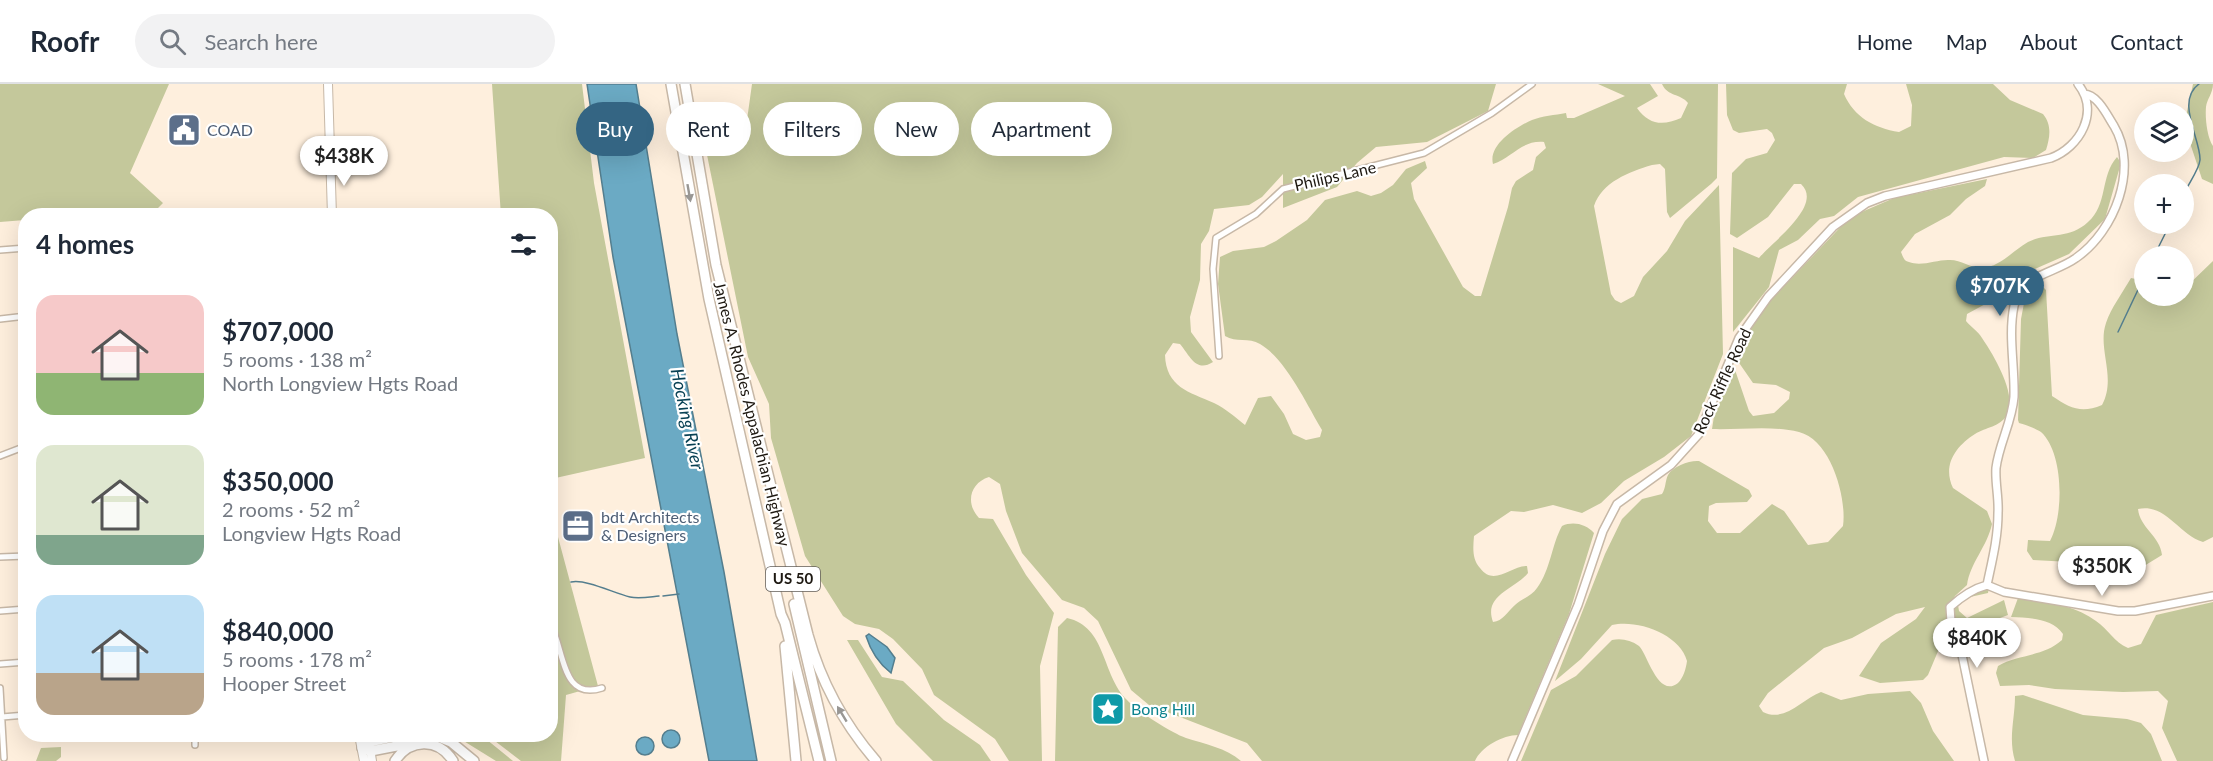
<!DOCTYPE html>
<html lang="en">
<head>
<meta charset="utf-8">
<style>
	:root { --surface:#fff; --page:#f2f2f3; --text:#1f2937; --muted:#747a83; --line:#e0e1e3; --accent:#346583 }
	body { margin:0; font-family:Lato,sans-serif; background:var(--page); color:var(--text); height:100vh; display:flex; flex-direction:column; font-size:22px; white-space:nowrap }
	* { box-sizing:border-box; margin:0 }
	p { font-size:20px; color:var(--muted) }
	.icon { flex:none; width:33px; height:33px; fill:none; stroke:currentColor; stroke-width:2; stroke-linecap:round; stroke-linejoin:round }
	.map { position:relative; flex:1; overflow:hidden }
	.panel { position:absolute; left:18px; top:124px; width:540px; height:534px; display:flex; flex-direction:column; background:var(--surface); border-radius:24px; box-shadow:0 6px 24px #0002 }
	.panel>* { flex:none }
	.top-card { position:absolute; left:576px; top:18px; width:570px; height:54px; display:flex; gap:12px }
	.fabs { position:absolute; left:2134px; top:18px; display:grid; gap:12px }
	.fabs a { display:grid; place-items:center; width:60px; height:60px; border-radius:50%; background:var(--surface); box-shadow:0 6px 24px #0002; font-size:30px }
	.price { position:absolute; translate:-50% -51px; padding:0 14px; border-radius:21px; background:#fff; color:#222; font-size:20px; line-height:39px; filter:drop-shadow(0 2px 3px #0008) }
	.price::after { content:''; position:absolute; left:50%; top:36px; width:18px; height:14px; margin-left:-9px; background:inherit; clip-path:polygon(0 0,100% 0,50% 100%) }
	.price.on { background:var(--accent); color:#fff }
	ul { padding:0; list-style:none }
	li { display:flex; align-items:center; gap:18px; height:150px; padding:0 18px }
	li span { display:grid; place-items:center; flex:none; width:168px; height:120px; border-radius:18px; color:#555 }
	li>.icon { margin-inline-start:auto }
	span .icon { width:72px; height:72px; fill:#fffc; stroke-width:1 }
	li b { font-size:26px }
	h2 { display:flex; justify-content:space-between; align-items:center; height:72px; padding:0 18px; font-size:26px }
	.pill { padding:0 21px; border-radius:27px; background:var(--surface); box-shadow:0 6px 24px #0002; font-size:21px; line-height:54px }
	.pill.on { background:var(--accent); color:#fff }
	header { display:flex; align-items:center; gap:36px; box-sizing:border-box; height:84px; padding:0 30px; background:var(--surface); border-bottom:2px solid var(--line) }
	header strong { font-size:28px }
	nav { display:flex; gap:33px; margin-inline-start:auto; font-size:21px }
	.search { width:420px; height:54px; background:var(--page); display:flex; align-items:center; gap:15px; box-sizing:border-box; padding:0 21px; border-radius:33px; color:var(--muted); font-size:22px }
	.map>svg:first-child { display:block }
	.green { fill:#c4c89b }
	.water { fill:#6baac4; stroke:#547e8e; stroke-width:1.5 }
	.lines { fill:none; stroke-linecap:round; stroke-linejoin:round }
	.stream { stroke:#547e8e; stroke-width:1.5 }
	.minor-casing { stroke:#c7b8a7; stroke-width:8 }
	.tertiary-casing { stroke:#c7b8a7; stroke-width:10 }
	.secondary-casing { stroke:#c7b8a7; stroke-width:10 }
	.motorway-casing { stroke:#c7b8a7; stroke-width:12 }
	.minor { stroke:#fff; stroke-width:5 }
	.tertiary { stroke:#fff; stroke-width:7 }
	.secondary { stroke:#fff; stroke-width:8 }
	.motorway { stroke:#fff; stroke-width:9 }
	.oneway { fill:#999794 }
	.labels { text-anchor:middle; stroke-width:4.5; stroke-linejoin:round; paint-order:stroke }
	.shield { fill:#fff; stroke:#615d58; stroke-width:1.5 }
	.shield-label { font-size:15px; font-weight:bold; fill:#1d1811 }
	.service-label { font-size:16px; fill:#4e5e75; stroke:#fff; text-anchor:start }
	.street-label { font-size:16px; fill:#1d1811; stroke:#fff }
	.culture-label { font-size:16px; fill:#0d838f; stroke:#fff; text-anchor:start }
	.water-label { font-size:18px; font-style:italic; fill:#084154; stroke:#fff }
</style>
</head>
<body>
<header>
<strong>Roofr</strong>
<div class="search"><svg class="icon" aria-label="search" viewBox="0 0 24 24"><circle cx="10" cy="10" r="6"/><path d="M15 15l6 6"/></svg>Search here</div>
<nav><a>Home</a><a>Map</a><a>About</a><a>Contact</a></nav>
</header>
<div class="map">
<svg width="2213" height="677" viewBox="0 0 2213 677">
	<rect width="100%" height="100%" fill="#feefdd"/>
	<!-- green -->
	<path class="green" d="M0 0H169L130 89 163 119 158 124 124 125V130L26 132 25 136 0 138Z
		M492 0H582L594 99 645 374 551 395 550 132H501Z
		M752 0H1496L1488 27 1427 58 1376 63 1357 79 1337 103 1283 124V90L1262 113 1249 121 1214 125 1209 147 1201 160 1200 196 1190 233 1191 248 1213 278C1196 289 1190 272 1180 260L1173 259 1165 271C1166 303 1189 308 1214 319 1226 325 1235 333 1245 341L1258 314 1271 312 1284 330 1293 350 1306 356 1320 353 1322 346C1307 321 1286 275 1260 260 1249 253 1236 259 1225 252L1218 200 1220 173 1233 167 1264 163 1276 157 1307 136 1325 116 1357 107 1371 112 1381 109 1393 101 1406 85 1425 77 1427 84 1411 99 1414 115 1463 203 1475 212H1481L1508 123 1512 104 1516 97 1533 86 1536 73 1546 64 1544 58C1521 56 1512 74 1493 80 1488 61 1516 43 1532 36 1542 32 1555 31 1566 29L1567 34H1574L1625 12 1598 0H1650L1658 12 1637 24C1649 41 1663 42 1681 34L1688 19C1680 9 1668 13 1662 0H1718L1717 94 1711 100 1670 134 1667 128 1665 85 1660 80 1652 81C1629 88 1602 98 1594 122L1611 210 1615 216 1621 219 1634 212 1643 193 1667 167 1685 137 1719 101 1723 270 1691 352 1664 373 1624 397 1601 419 1582 429 1553 421 1524 428 1511 427 1474 452C1473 464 1472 475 1480 484 1494 503 1510 482 1527 482L1528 489C1515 505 1483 511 1493 538 1503 537 1507 528 1515 521 1521 515 1532 512 1537 504 1551 485 1551 462 1562 442 1573 437 1586 440 1594 449L1569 530 1518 651C1503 651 1481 663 1475 677H1262L1247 659 1149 621 1131 606 1098 537 1084 524 1062 516 1022 469 1006 427 1000 400 989 393C970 399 965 419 979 434L993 435 1026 491 1054 529 1040 582 1042 677H1009L995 655 934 611 922 585 893 555 879 545 855 540 843 532 805 472 771 354 769 320 748 273 705 61C713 48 724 57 736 54L746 43Z
		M1726 0H1847L1844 10C1854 33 1874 44 1899 48L1911 42 1912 21 1906 0H1993L2010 16 2043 30C2052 41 2050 53 2046 66L2033 74 2004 73 1858 113 1834 132 1820 135 1798 156 1779 166 1769 203 1733 248V163L1759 174C1772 158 1824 121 1801 100H1794L1768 133 1737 154 1730 150 1732 89 1746 75 1767 69 1775 56 1772 49 1767 45 1739 49 1733 46 1727 31Z
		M2193 0H2213C2213 9 2207 15 2206 23 2205 34 2207 53 2213 62V100L2202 95 2184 41Z
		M2117 73 2121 79 2105 135 2069 170 2017 193 2002 211 1967 230 1966 237C1971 243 1978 247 1982 254 1993 270 2018 311 2007 331 2000 343 1986 343 1975 350 1956 362 1942 381 1953 404L1987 427 1992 440C1987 463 1970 479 1967 501L1955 512 1951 522 1978 505 1989 504 1988 509 1970 513 1958 521 1959 527 1967 534 2004 516 2008 531 1992 537 1960 559 1950 526 1944 553 1928 591 1923 596 1880 599 1859 592 1881 559 1916 535 1925 523 1896 530 1852 554 1824 564 1768 609 1759 622 1763 628C1785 639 1802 615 1821 608L1841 616 1868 610 1910 607 1921 619 1933 647 1954 677H1521L1551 606 1576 592 1612 556C1621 554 1631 556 1639 562 1647 569 1658 615 1678 599 1683 594 1686 585 1687 577 1680 550 1637 535 1612 541L1581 575 1555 597 1605 470 1622 435 1642 415 1662 410C1666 404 1665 397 1668 391 1673 382 1690 376 1699 377L1749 406 1752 412 1747 418 1716 419 1709 422 1708 437 1717 449H1740L1772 420 1784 427 1808 461 1828 458 1843 442C1847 414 1831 356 1799 348 1772 341 1739 346 1712 345L1714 332 1734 283 1749 327 1753 332 1774 329 1789 315 1790 308 1776 301 1753 299 1735 273 1750 238 1850 133 1894 114 1987 95 1985 102 1966 115 1950 131 1915 150 1901 168C1903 173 1904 177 1909 178 1922 183 1938 175 1950 176 1961 176 1971 184 1981 184 2001 183 2012 167 2028 158 2047 148 2069 156 2088 138 2108 121 2100 92 2117 73Z
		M2213 177V453L2203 458C2179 451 2166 419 2138 425 2140 444 2160 452 2162 471L2144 482 2033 476 2027 467 2028 456 2050 457C2064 431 2064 369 2041 348 2035 344 2026 341 2019 339L2018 336 2021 235 2025 214 2038 198 2046 206 2052 312C2070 324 2081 330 2102 321 2117 293 2097 265 2106 239 2111 224 2123 208 2131 194L2145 197V212H2184V205Z
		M551 427 598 602 566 611 561 677H521L487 651H550Z
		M2018 514C2043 517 2075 521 2096 537 2108 545 2114 558 2128 564L2141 560 2156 531 2213 518V677H2177L2162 644 2168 617 2158 607 2123 608 2055 605 2029 601 2000 602 1996 589 1998 582C2018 570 2043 573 2062 556L2063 550C2052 534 2029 534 2011 533Z
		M1067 534C1107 543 1101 590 1127 616 1137 627 1172 649 1186 654 1205 660 1226 664 1241 677H1055L1058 543Z
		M847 556H858L882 593 903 597 944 636 980 661 991 677H933L896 640Z
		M2023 611 2083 631 2127 635 2141 639 2151 650 2162 677H2015C2008 654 2015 635 2015 612Z
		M454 651H481L513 677H496Z
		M61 663V673L56 677H36L41 664Z"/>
	<!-- water -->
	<path class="water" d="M587 0H636L677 250 724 488 757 677H709L613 173Z
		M869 550 887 563 895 574 891 589C878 579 871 568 866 552Z
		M662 655a9 9 0 1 1 18 0a9 9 0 1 1-18 0Z
		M636 662a9 9 0 1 1 18 0a9 9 0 1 1-18 0Z"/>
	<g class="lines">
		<!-- stream -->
		<path class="stream" d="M2184 110C2188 100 2199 86 2200 76 2201 56 2175 17 2199 0
			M2154 172 2170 140
			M2118 248 2145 191
			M571 498C587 495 613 509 630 513 639 515 649 513 659 512
			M663 512 679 510"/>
		<!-- minor casing -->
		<g class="minor-casing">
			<path id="minor" d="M163 132V130
				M0 166 26 164
				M0 235 26 232
				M1219 272 1213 185 1216 154 1256 130 1283 105 1424 69 1492 29 1532 0
				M0 372 26 362
				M0 473 26 472
				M0 527 26 525
				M550 539C565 567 561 617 602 604
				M0 580 26 578
				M0 604 4 674
				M2 633 26 631
				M70 651V652
				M195 651V661"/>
		</g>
		<!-- tertiary casing -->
		<g class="tertiary-casing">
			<path id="tertiary" d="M1987 501C1992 477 1998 454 1998 429 1999 414 1995 399 1996 384 1999 360 2012 338 2014 313 2015 283 2008 251 2014 222 2021 190 2054 190 2076 174 2115 147 2139 84 2114 42 2107 31 2097 10 2084 10
				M1987 501 2004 508 2118 527H2135L2213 512
				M1512 677 1578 521 1603 447 1617 420 1671 381 1699 350 1739 254 1768 213 1833 143 1867 119 1885 112 2051 74C2080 63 2100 28 2078 0
				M1984 677 1961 566 1951 538 1950 523C1961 513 1972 505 1987 501"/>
		</g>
		<!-- secondary casing -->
		<g class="secondary-casing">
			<path id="secondary" d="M328 0 332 132
				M359 651 364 677
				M368 651 372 677"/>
		</g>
		<!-- motorway casing -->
		<g class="motorway-casing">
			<path id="motorway" d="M671 0 709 215 781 530 785 539 819 677
				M685 0 716 181 808 551C821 598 844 640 876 677
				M794 520 831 677
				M785 562 796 677
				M434 651 451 658 474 677
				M362 664 371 667 412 659
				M362 664 369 658 402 651
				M395 677C409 655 438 653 453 677"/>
		</g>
		<!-- minor -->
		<use href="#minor" class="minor"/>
		<!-- tertiary -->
		<use href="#tertiary" class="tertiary"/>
		<!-- secondary -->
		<use href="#secondary" class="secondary"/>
		<!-- motorway -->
		<use href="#motorway" class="motorway"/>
	</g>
	<!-- one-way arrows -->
	<defs><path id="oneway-solid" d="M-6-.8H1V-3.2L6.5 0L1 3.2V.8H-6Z" transform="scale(1.5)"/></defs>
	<g class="oneway">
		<use href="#oneway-solid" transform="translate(689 109) rotate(80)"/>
		<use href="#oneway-solid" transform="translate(842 630) rotate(-121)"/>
	</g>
	<!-- icons -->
	<defs>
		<g id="civic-square" transform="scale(1.725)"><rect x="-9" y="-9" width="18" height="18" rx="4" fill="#5c6f8a" stroke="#fff"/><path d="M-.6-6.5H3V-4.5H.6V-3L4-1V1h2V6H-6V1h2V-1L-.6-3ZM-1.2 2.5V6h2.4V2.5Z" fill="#fff"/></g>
		<g id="office-square" transform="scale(1.725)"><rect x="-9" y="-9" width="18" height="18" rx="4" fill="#5c6f8a" stroke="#fff"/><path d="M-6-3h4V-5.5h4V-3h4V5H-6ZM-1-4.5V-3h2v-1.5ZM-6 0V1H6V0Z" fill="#fff"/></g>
		<g id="sight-square" transform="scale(1.725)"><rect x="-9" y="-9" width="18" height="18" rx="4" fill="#0f9aa8" stroke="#fff"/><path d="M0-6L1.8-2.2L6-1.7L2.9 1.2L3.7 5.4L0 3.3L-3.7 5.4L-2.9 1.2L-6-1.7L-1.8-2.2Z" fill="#fff"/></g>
	</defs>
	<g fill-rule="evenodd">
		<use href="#civic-square" x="184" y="46"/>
		<use href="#office-square" x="578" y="442"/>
		<use href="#sight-square" x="1108" y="625"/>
	</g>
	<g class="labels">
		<!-- shield labels -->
		<rect class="shield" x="766" y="483" width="54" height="24" rx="4.5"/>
		<g class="shield-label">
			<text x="793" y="500">US 50</text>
		</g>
		<!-- service labels -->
		<g class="service-label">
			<text x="207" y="52">COAD</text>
			<text x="601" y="439">bdt Architects<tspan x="601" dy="18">&amp; Designers</tspan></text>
		</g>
		<!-- street labels -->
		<g class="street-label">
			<text transform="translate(1335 92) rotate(-13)" y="6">Philips Lane</text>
			<text transform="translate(1722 297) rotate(-65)" y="6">Rock Riffle Road</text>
			<text transform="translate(752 330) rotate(76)" y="6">James A. Rhodes Appalachian Highway</text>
		</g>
		<!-- culture labels -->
		<g class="culture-label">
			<text x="1131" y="631">Bong Hill</text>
		</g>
		<!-- water labels -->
		<g class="water-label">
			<text transform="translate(687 335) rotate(78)" y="6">Hocking River</text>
		</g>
	</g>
</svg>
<div class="fabs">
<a><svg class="icon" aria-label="layers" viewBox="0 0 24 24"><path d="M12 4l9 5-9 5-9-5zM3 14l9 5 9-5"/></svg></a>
<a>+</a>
<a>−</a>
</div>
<b class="price" style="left:344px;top:103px">$438K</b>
<b class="price on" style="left:2000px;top:233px">$707K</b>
<b class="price" style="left:2102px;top:513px">$350K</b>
<b class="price" style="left:1977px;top:585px">$840K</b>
<div class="top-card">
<a class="pill on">Buy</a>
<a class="pill">Rent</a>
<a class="pill">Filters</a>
<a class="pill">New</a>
<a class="pill">Apartment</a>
</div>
<section class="panel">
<h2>4 homes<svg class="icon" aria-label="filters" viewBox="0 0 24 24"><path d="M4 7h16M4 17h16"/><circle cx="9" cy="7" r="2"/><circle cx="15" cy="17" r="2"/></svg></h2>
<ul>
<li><span style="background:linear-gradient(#f6c9c9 65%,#8fb573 0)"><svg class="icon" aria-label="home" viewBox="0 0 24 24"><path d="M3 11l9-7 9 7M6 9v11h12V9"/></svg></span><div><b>$707,000</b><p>5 rooms · 138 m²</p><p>North Longview Hgts Road</p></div></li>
<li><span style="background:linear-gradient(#dfe7d0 75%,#7fa58c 0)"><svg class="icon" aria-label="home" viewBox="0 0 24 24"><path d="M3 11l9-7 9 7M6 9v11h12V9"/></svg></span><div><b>$350,000</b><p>2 rooms · 52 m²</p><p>Longview Hgts Road</p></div></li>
<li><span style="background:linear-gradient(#bfe0f5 65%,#b9a48a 0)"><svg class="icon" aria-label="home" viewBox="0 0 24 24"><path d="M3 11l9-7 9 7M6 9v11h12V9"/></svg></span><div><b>$840,000</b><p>5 rooms · 178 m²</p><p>Hooper Street</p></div></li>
</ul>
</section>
</div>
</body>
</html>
